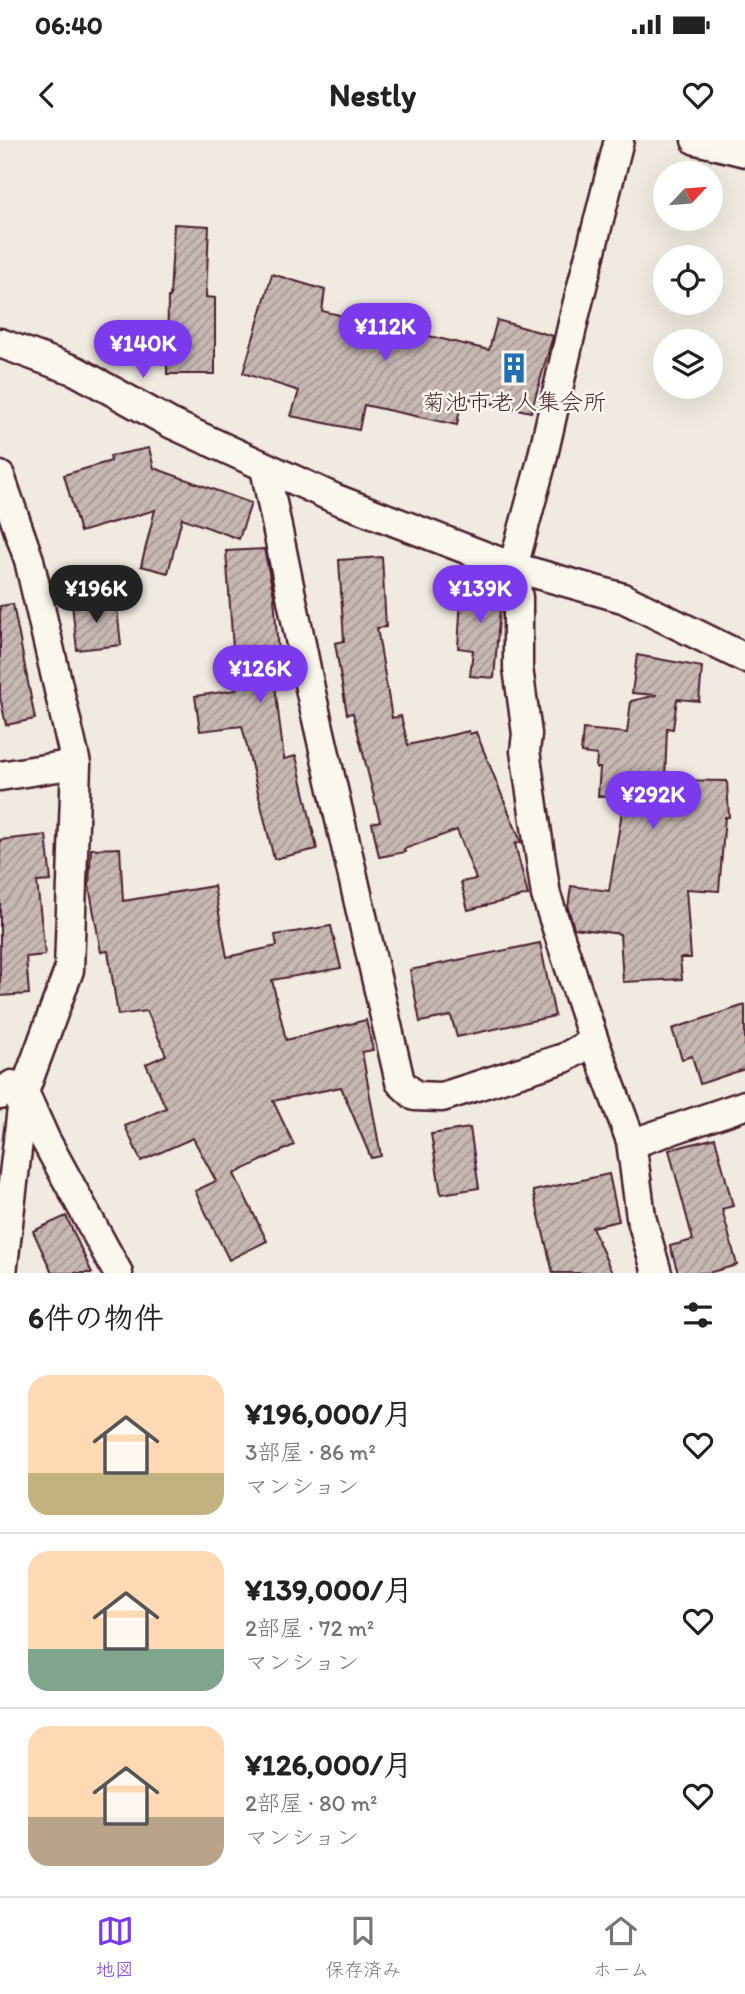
<!DOCTYPE html>
<html lang="ja">
<head>
<meta charset="utf-8">
<style>
	:root { --surface:#fff; --page:#f2f2f2; --text:#222; --muted:#767676; --line:#e0e0e0; --accent:#7c3aed }
	body { margin:0; font-family:Itim,"Klee One",sans-serif; background:var(--page); color:var(--text); height:100vh; display:flex; flex-direction:column; font-size:26px; white-space:nowrap }
	* { box-sizing:border-box; margin:0 }
	p { font-size:23px; color:var(--muted) }
	.icon { flex:none; width:38px; height:38px; fill:none; stroke:currentColor; stroke-width:2; stroke-linecap:round; stroke-linejoin:round }
	.map { position:relative; height:1133px; overflow:hidden }
	.panel { display:flex; flex-direction:column; background:var(--surface); flex:1 }
	.panel>* { flex:none }
	.needle { width:46px; rotate:64deg }
	.controls { position:absolute; left:653px; top:21px; display:grid; gap:14px }
	.controls a { display:grid; place-items:center; width:70px; height:70px; border-radius:50%; background:var(--surface); box-shadow:0 7px 28px #0002; font-size:35px }
	.price { position:absolute; translate:-50% -60px; padding:0 16px; border-radius:24px; background:var(--accent); color:#fff; font-size:23px; line-height:46px; filter:drop-shadow(0 2px 4px #0008) }
	.price::after { content:''; position:absolute; left:50%; top:42px; width:21px; height:16px; margin-left:-10px; background:inherit; clip-path:polygon(0 0,100% 0,50% 100%) }
	.price.active { background:#222; color:#fff }
	ul { padding:0; list-style:none }
	li { display:flex; align-items:center; gap:21px; height:175px; padding:0 28px }
	li+li { border-top:2px solid var(--line) }
	li span { display:grid; place-items:center; flex:none; width:196px; height:140px; border-radius:21px; color:#555 }
	li>.icon { margin-inline-start:auto }
	span .icon { width:84px; height:84px; fill:#fffc; stroke-width:1 }
	li b { font-size:30px }
	h2 { display:flex; justify-content:space-between; align-items:center; height:84px; padding:0 28px; font-size:30px }
	.status { display:flex; justify-content:space-between; align-items:center; height:49px; padding:0 35px; background:var(--surface); direction:ltr }
	.status svg { height:19px; fill:currentColor }
	header { display:flex; justify-content:space-between; align-items:center; height:91px; padding:0 28px; background:var(--surface); font-size:32px; font-weight:800 }
	.dock { display:flex; justify-content:space-around; align-items:center; height:98px; border-top:2px solid var(--line); background:var(--surface); font-size:19px; color:var(--muted) }
	.dock a { display:grid; justify-items:center; gap:4px }
	.dock .active { color:var(--accent) }
	.map>svg:first-child { display:block }
	.building { fill:url(#building-hatch); stroke:#4a1f2b; stroke-width:2 }
	.lines { fill:none; stroke-linecap:round; stroke-linejoin:round }
	.street-casing { stroke:#4a1f2b; stroke-width:33 }
	.street { stroke:#fbf7ec; stroke-width:28 }
	.labels { text-anchor:middle; stroke-width:5; stroke-linejoin:round; paint-order:stroke }
	.poi-label { font-size:23px; fill:#4a1f2b; stroke:#fbf7ec }
</style>
</head>
<body>
<div class="status"><b>06:40</b><svg viewBox="0 0 49 12"><path d="M0 12V9h3v3zM5 12V6h3v6zM10 12V3h3v9zM15 12V0h3v12zM26 1h20v11H26zM47 4h2v5h-2z"/></svg></div>
<header><svg class="icon" aria-label="back" viewBox="0 0 24 24"><path d="M15 5l-7 7 7 7"/></svg>Nestly<svg class="icon" aria-label="heart" viewBox="0 0 24 24"><path d="M12 20l-8-8c-3-5 5-10 8-4 3-6 11-1 8 4z"/></svg></header>
<div class="map">
<svg width="745" height="1133" viewBox="0 0 745 1133">
	<defs>
		<pattern id="building-hatch" width="6" height="6" patternUnits="userSpaceOnUse" patternTransform="scale(1.75)"><rect width="6" height="6" fill="#c8b8b3"/><path d="M-1 1l2-2M0 6l6-6M5 7l2-2" fill="none" stroke="#a49592"/></pattern>
	</defs>
	<rect width="100%" height="100%" fill="#f0eae0"/>
	<filter id="ink" filterUnits="userSpaceOnUse"><feTurbulence type="fractalNoise" baseFrequency=".0143" numOctaves="2"/><feDisplacementMap in="SourceGraphic" scale="14" xChannelSelector="R" yChannelSelector="G"/><feConvolveMatrix kernelMatrix="1 2 1 2 8 2 1 2 1" color-interpolation-filters="sRGB"/></filter>
	<g filter="url(#ink)">
		<!-- building -->
		<path class="building" d="M174 84 209 86 206 157 215 158V234H167L168 157H170Z
			M272 134 325 150 322 171 489 210 497 180 553 196 531 272 462 257 457 285 364 265 359 290 291 276 299 251 243 233Z
			M149 308 154 328 251 363 239 399 182 378 168 433 141 426 155 370 80 392 64 335 111 321 110 316Z
			M264 409 274 456 278 512 271 513 284 619 296 616 317 709 274 719 242 586 200 591 195 556 236 550 226 411Z
			M382 417 386 487 377 488 392 578 401 576 408 605 469 591 470 594 476 592 521 702 515 704 528 755 468 770 461 742 476 739 457 690 404 709 405 712 379 717 372 683 380 681 353 573 347 574 335 503 344 501 339 420Z
			M462 441 499 444 501 456 494 538 470 536 473 510 458 508Z
			M116 459 121 505 77 510 72 464Z
			M13 464 35 579 6 585 0 557V466Z
			M637 515 702 527 699 561 677 559 673 589 667 588 665 640 727 641 729 677H725L719 751 686 749 691 818H680L682 839 623 842 620 794 574 788 568 768 571 746 609 751 624 659 598 656 600 628H596L597 615 581 613 583 589 627 593 631 561 657 555 632 553Z
			M46 695 51 741 37 742 45 815 26 817 29 854 0 856V700Z
			M120 708 123 761 214 746 227 817 277 806 275 795 331 786 341 828 272 840 286 900 366 880 373 910 362 912 381 1016 371 1018 341 947 273 961 294 1005 234 1034 267 1101 229 1120 195 1051 216 1041 193 998 141 1021 125 986 166 968 146 924 166 915 147 871 118 875 108 811 101 812 89 746 91 709Z
			M540 803 555 876 457 897 451 876 420 882 410 830Z
			M745 865V929L700 944 692 916 682 919 672 889Z
			M470 988 479 1048 441 1054 431 994Z
			M715 998 733 1066 722 1069 737 1125 708 1133H678L670 1106 693 1100 669 1010Z
			M609 1034 619 1081 592 1087 612 1133H553L533 1051Z
			M66 1076 92 1133H52L33 1091Z"/>
		<g class="lines">
			<!-- street casing -->
			<g class="street-casing">
				<path id="street" d="M619 0 575 174 541 324 513 427 518 458V528L527 594 525 611 546 755 594 901 631 1001 641 1077 657 1133
					M696 0 745 12
					M0 203 76 231 170 283 336 359 513 427 623 458 745 518
					M265 328 311 553 400 942 415 956 442 957 564 918 594 901
					M0 336 29 420 76 624 69 830 24 952 2 1133
					M0 636 76 624
					M0 955 12 945 24 952 45 999 118 1133
					M631 1001H639L745 965"/>
			</g>
			<!-- street -->
			<use href="#street" class="street"/>
		</g>
	</g>
	<!-- icons -->
	<defs>
		<g id="building-bare" transform="scale(2.415)"><path d="M-4-6H4V6H1V3H-1V6H-4ZM-2.5-4.3h1.7v1.8h-1.7ZM.8-4.3h1.7v1.8H.8ZM-2.5-1h1.7V.8h-1.7ZM.8-1h1.7V.8H.8Z" fill="#1f6fb2" stroke="#fbf7ec" stroke-width="2.5" paint-order="stroke"/></g>
	</defs>
	<g fill-rule="evenodd">
		<use href="#building-bare" x="514" y="228"/>
	</g>
	<g class="labels">
		<!-- poi labels -->
		<g class="poi-label">
			<text x="514" y="270">菊池市老人集会所</text>
		</g>
	</g>
</svg>
<div class="controls">
<a><svg class="needle" viewBox="-14 -14 28 28"><path d="M0-13l5 13h-10z" fill="#e53935"/><path d="M0 13l5-13h-10z" fill="#767676"/></svg></a>
<a><svg class="icon" aria-label="locate" viewBox="0 0 24 24"><circle cx="12" cy="12" r="6"/><path d="M12 2v4M12 18v4M2 12h4M18 12h4"/></svg></a>
<a><svg class="icon" aria-label="layers" viewBox="0 0 24 24"><path d="M12 4l9 5-9 5-9-5zM3 14l9 5 9-5"/></svg></a>
</div>
<b class="price" style="left:385px;top:223px">¥112K</b>
<b class="price" style="left:143px;top:240px">¥140K</b>
<b class="price active" style="left:96px;top:485px">¥196K</b>
<b class="price" style="left:480px;top:485px">¥139K</b>
<b class="price" style="left:260px;top:565px">¥126K</b>
<b class="price" style="left:653px;top:691px">¥292K</b>
</div>
<section class="panel">
<h2>6件の物件<svg class="icon" aria-label="filters" viewBox="0 0 24 24"><path d="M4 7h16M4 17h16"/><circle cx="9" cy="7" r="2"/><circle cx="15" cy="17" r="2"/></svg></h2>
<ul>
<li><span style="background:linear-gradient(#ffd9b3 70%,#c2b280 0)"><svg class="icon" aria-label="home" viewBox="0 0 24 24"><path d="M3 11l9-7 9 7M6 9v11h12V9"/></svg></span><div><b>¥196,000/月</b><p>3部屋 · 86 m²</p><p>マンション</p></div><svg class="icon" aria-label="heart" viewBox="0 0 24 24"><path d="M12 20l-8-8c-3-5 5-10 8-4 3-6 11-1 8 4z"/></svg></li>
<li><span style="background:linear-gradient(#ffd9b3 70%,#7fa58c 0)"><svg class="icon" aria-label="home" viewBox="0 0 24 24"><path d="M3 11l9-7 9 7M6 9v11h12V9"/></svg></span><div><b>¥139,000/月</b><p>2部屋 · 72 m²</p><p>マンション</p></div><svg class="icon" aria-label="heart" viewBox="0 0 24 24"><path d="M12 20l-8-8c-3-5 5-10 8-4 3-6 11-1 8 4z"/></svg></li>
<li><span style="background:linear-gradient(#ffd9b3 65%,#b9a48a 0)"><svg class="icon" aria-label="home" viewBox="0 0 24 24"><path d="M3 11l9-7 9 7M6 9v11h12V9"/></svg></span><div><b>¥126,000/月</b><p>2部屋 · 80 m²</p><p>マンション</p></div><svg class="icon" aria-label="heart" viewBox="0 0 24 24"><path d="M12 20l-8-8c-3-5 5-10 8-4 3-6 11-1 8 4z"/></svg></li>
</ul>
</section>
<nav class="dock">
<a class="active"><svg class="icon" aria-label="map" viewBox="0 0 24 24"><path d="M3 6l6-2 6 2 6-2v14l-6 2-6-2-6 2zM9 4v14M15 6v14"/></svg>地図</a>
<a><svg class="icon" aria-label="saved" viewBox="0 0 24 24"><path d="M7 4h10v16l-5-4-5 4z"/></svg>保存済み</a>
<a><svg class="icon" aria-label="home" viewBox="0 0 24 24"><path d="M3 11l9-7 9 7M6 9v11h12V9"/></svg>ホーム</a>
</nav>
</body>
</html>
